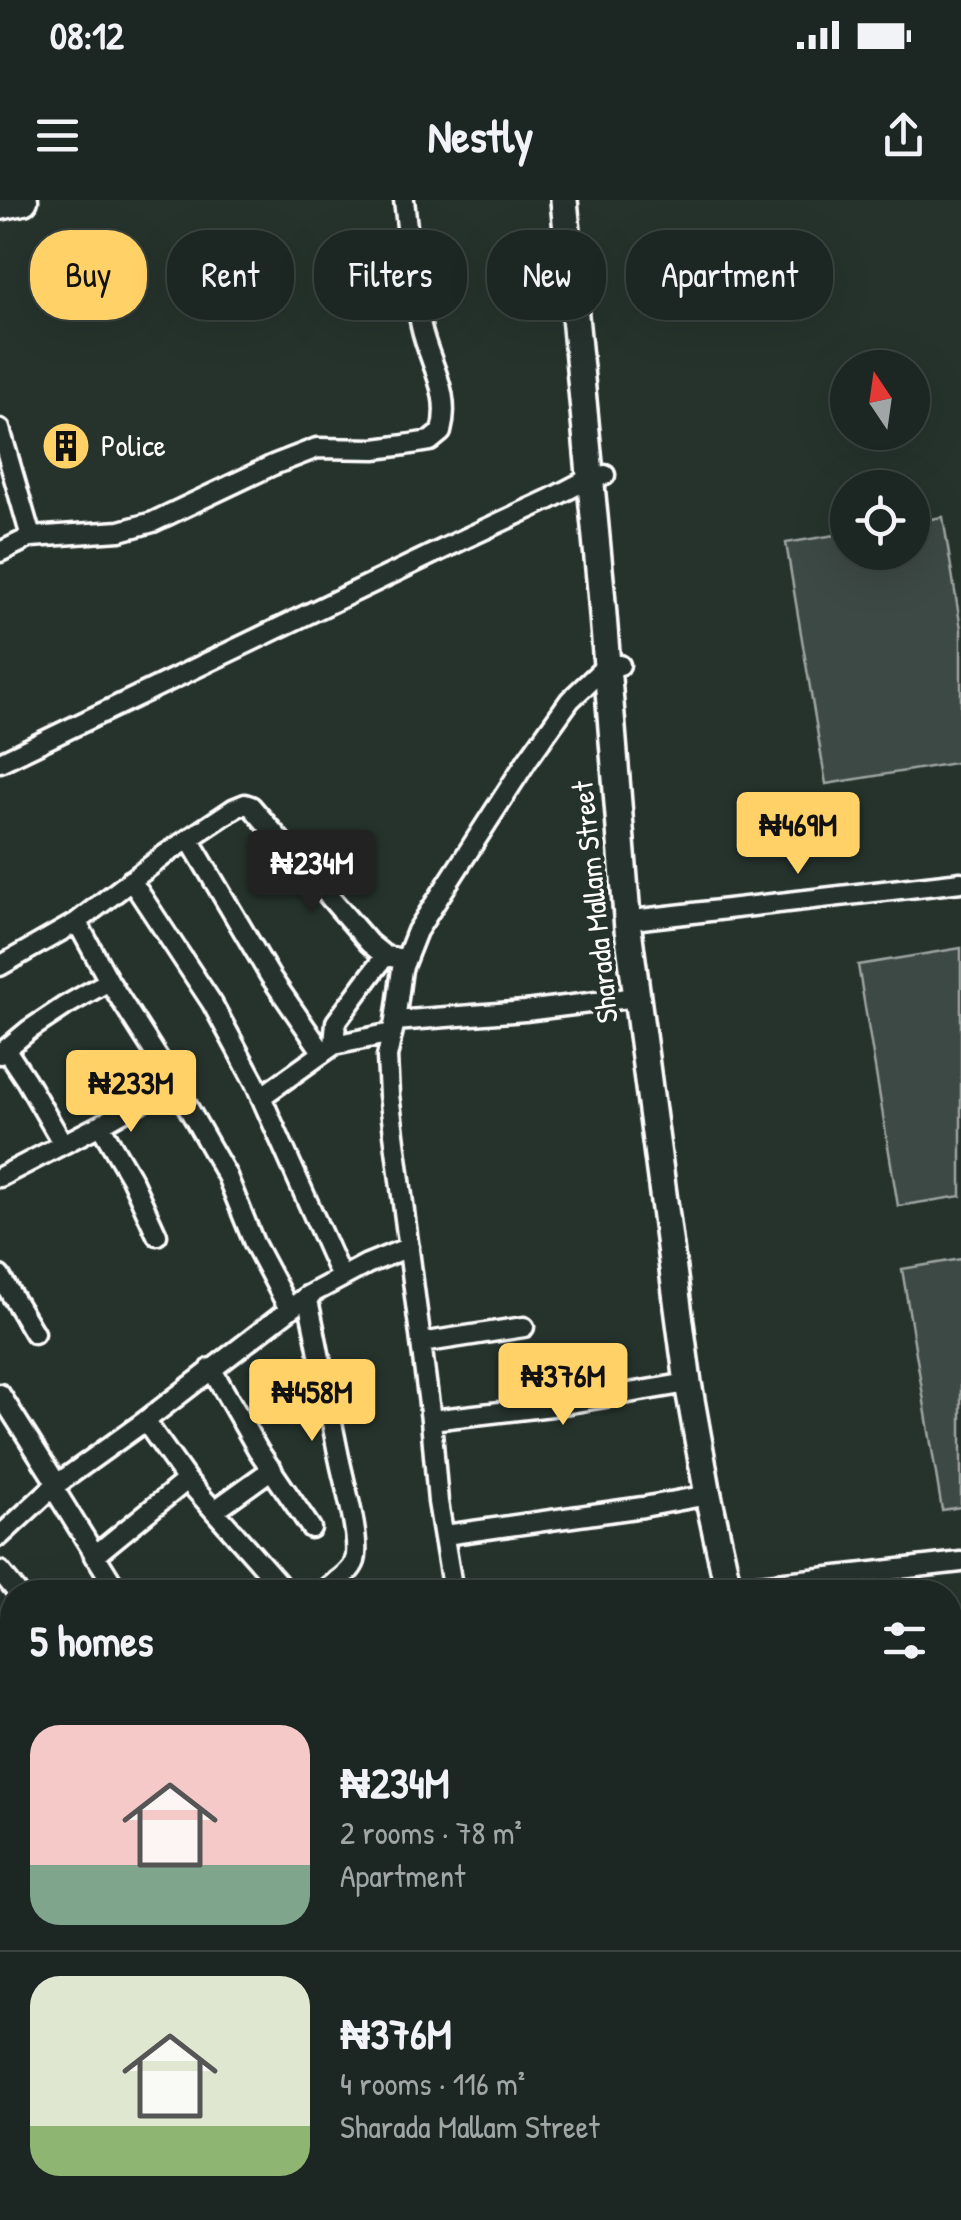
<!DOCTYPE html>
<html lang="en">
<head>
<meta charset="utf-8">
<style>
	:root { --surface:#1c2622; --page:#252e2a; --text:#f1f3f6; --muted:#a0a5a5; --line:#3a4340; --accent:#ffd166 }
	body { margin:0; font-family:"Patrick Hand",sans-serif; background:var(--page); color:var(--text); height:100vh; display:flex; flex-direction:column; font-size:38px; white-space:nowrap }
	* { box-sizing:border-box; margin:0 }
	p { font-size:32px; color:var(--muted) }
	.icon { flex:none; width:55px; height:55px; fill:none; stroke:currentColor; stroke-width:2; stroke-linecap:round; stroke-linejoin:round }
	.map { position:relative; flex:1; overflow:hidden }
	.details { position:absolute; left:0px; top:1380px; width:962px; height:640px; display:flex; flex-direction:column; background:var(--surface); border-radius:40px 40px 0 0; box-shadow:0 10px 40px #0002,0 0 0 2px var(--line) }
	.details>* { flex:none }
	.top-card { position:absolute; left:30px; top:30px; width:902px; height:90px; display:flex; gap:20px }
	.needle { width:65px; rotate:347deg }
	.controls { position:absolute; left:830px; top:150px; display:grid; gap:20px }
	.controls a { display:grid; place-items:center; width:100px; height:100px; border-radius:50%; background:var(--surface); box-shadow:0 10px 40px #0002,0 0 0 2px var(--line); font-size:50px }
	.price { position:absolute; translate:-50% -85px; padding:0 22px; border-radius:10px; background:var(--accent); color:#111; font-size:32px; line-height:65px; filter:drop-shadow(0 2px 5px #0008) }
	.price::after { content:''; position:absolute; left:50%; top:60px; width:30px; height:22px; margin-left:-15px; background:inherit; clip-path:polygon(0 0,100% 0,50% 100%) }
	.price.on { background:#222; color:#fff }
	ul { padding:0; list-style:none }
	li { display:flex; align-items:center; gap:30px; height:250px; padding:0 30px }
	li+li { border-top:2px solid var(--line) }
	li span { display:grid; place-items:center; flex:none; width:280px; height:200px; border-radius:30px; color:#555 }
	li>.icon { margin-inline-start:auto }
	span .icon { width:120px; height:120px; fill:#fffc; stroke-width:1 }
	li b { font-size:42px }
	h2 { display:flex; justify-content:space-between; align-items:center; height:120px; padding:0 30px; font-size:42px }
	.pill { padding:0 35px; border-radius:40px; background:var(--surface); box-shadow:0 10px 40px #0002,0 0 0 2px var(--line); font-size:35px; line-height:90px }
	.pill.on { background:var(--accent); color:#111 }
	.status { display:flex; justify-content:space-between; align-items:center; height:70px; padding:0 50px; background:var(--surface); direction:ltr }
	.status svg { height:28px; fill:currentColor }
	header { display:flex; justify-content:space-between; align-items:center; height:130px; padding:0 30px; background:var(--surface); font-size:45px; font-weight:700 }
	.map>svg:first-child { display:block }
	.green { fill:#3e4944; stroke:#9ea4a2; stroke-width:2.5 }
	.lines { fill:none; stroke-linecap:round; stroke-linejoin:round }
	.street-casing { stroke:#fff; stroke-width:25 }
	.secondary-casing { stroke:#fff; stroke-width:32 }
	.primary-casing { stroke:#fff; stroke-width:35 }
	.street { stroke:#26332d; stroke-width:18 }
	.secondary { stroke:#26332d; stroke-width:25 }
	.primary { stroke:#26332d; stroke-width:28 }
	.labels { text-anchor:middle; stroke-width:8; stroke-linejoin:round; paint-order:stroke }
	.poi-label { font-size:30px; fill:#fff; stroke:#26332d; text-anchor:start }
	.street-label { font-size:30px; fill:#fff; stroke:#26332d }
</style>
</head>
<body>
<div class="status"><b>08:12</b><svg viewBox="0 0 49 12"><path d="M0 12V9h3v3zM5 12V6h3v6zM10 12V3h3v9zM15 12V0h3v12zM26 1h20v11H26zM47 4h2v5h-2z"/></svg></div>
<header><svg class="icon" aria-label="menu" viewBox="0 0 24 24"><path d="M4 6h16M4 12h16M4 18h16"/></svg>Nestly<svg class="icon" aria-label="share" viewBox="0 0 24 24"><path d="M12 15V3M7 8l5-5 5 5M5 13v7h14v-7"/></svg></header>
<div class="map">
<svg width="961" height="2020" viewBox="0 0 961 2020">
	<rect width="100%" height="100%" fill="#26332d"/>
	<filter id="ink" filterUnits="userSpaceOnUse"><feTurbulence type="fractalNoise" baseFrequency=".01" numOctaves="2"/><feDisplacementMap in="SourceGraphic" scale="20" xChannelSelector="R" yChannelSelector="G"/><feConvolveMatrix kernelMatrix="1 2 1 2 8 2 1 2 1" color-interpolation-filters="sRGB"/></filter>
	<g filter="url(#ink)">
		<!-- green -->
		<path class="green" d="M943 317 961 429V562L826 584 786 343 847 333 848 352H912L913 322Z
			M961 748V996L898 1006 858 765Z
			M961 1059V1307L942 1310 902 1069Z
			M961 1439V1633L950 1567V1441Z"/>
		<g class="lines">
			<!-- street casing -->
			<g class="street-casing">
				<path id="street" d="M0 229 31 337
					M0 352 31 337 120 331 153 322 273 265 317 248 375 249 405 245 430 241 441 232C452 192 429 164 421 126 412 84 409 42 404 0
					M0 562 466 338 550 299 590 278 605 275
					M189 639 270 776 323 853
					M131 680 212 803 254 881 341 1077
					M641 719 961 682
					M77 722 109 781 174 883 227 976 254 1043 289 1109
					M0 766 77 722 166 654 235 608 245 604 251 606 369 743 385 756 404 759
					M395 821 525 811 637 797
					M334 845 336 822 385 756
					M6 850 26 880 63 944
					M0 854 29 830 65 806 109 781
					M261 897 334 845 392 833
					M100 925 131 978 157 1035
					M0 977 100 925 174 883
					M0 1076 34 1133
					M307 1096C320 1151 328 1207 340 1262 345 1286 361 1340 355 1361 351 1374 332 1384 322 1392
					M421 1143 524 1127
					M211 1168 258 1250 311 1328
					M0 1194 57 1284
					M431 1220 552 1206 688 1183
					M145 1221 187 1280 286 1392
					M53 1287 118 1392
					M215 1310 272 1269
					M445 1335 643 1307 708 1295
					M0 1336 53 1287 145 1221 307 1096 367 1064 409 1047
					M94 1356 187 1280
					M0 1371 17 1392
					M741 1387 961 1362
					M453 1392 438 1302 431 1220 389 895 387 857 395 821 402 769 417 731 528 559 570 500 606 466 620 465
					M708 1392 728 1388
					M0 1628 12 1620
					M0 1677 12 1672
					M0 1718 12 1734
					M0 1868 12 1877
					M225 2008 226 2020
					M438 2008 448 2020
					M609 2008 610 2020
					M33 2020 61 2008"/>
			</g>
			<!-- secondary casing -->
			<g class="secondary-casing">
				<path id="secondary" d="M564 0 601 390 628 729 688 1183 708 1295 729 1392
					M782 2008 783 2020"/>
			</g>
			<!-- primary casing -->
			<g class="primary-casing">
				<path id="primary" d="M0 5 23 0"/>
			</g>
			<!-- street -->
			<use href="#street" class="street"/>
			<!-- secondary -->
			<use href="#secondary" class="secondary"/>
			<!-- primary -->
			<use href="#primary" class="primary"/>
		</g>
	</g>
	<!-- icons -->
	<defs>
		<g id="building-disc" transform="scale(2.5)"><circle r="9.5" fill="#ffd166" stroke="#26332d"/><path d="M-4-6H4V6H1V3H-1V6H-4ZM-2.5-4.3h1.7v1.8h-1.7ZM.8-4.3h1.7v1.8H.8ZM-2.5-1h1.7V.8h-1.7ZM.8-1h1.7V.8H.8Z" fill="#111"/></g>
	</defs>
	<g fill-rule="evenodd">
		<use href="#building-disc" x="66" y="246"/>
	</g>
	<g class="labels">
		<!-- poi labels -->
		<g class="poi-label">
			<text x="101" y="256">Police</text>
		</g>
		<!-- street labels -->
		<g class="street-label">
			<text transform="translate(595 702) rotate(-96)" y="10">Sharada Mallam Street</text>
		</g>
	</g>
</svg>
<div class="controls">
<a><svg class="needle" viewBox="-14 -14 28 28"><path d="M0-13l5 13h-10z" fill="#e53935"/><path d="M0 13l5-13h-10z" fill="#a0a5a5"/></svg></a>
<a><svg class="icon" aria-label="locate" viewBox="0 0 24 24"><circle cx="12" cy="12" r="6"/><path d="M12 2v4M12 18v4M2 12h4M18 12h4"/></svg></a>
</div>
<b class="price" style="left:798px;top:677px">₦469M</b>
<b class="price on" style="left:312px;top:715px">₦234M</b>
<b class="price" style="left:131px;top:935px">₦233M</b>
<b class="price" style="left:563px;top:1228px">₦376M</b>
<b class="price" style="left:312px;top:1244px">₦458M</b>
<div class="top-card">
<a class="pill on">Buy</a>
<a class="pill">Rent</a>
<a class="pill">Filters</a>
<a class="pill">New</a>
<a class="pill">Apartment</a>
</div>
<section class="details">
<h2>5 homes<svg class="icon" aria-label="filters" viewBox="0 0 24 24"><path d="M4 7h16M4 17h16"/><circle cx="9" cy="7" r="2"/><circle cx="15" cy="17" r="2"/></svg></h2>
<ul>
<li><span style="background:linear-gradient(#f6c9c9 70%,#7fa58c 0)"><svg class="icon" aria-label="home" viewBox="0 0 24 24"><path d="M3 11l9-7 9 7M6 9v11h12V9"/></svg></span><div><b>₦234M</b><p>2 rooms · 78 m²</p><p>Apartment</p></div></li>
<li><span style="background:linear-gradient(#dfe7d0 75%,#8fb573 0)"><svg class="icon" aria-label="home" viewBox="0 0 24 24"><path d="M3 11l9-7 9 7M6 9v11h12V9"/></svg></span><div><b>₦376M</b><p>4 rooms · 116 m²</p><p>Sharada Mallam Street</p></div></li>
</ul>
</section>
</div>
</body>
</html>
